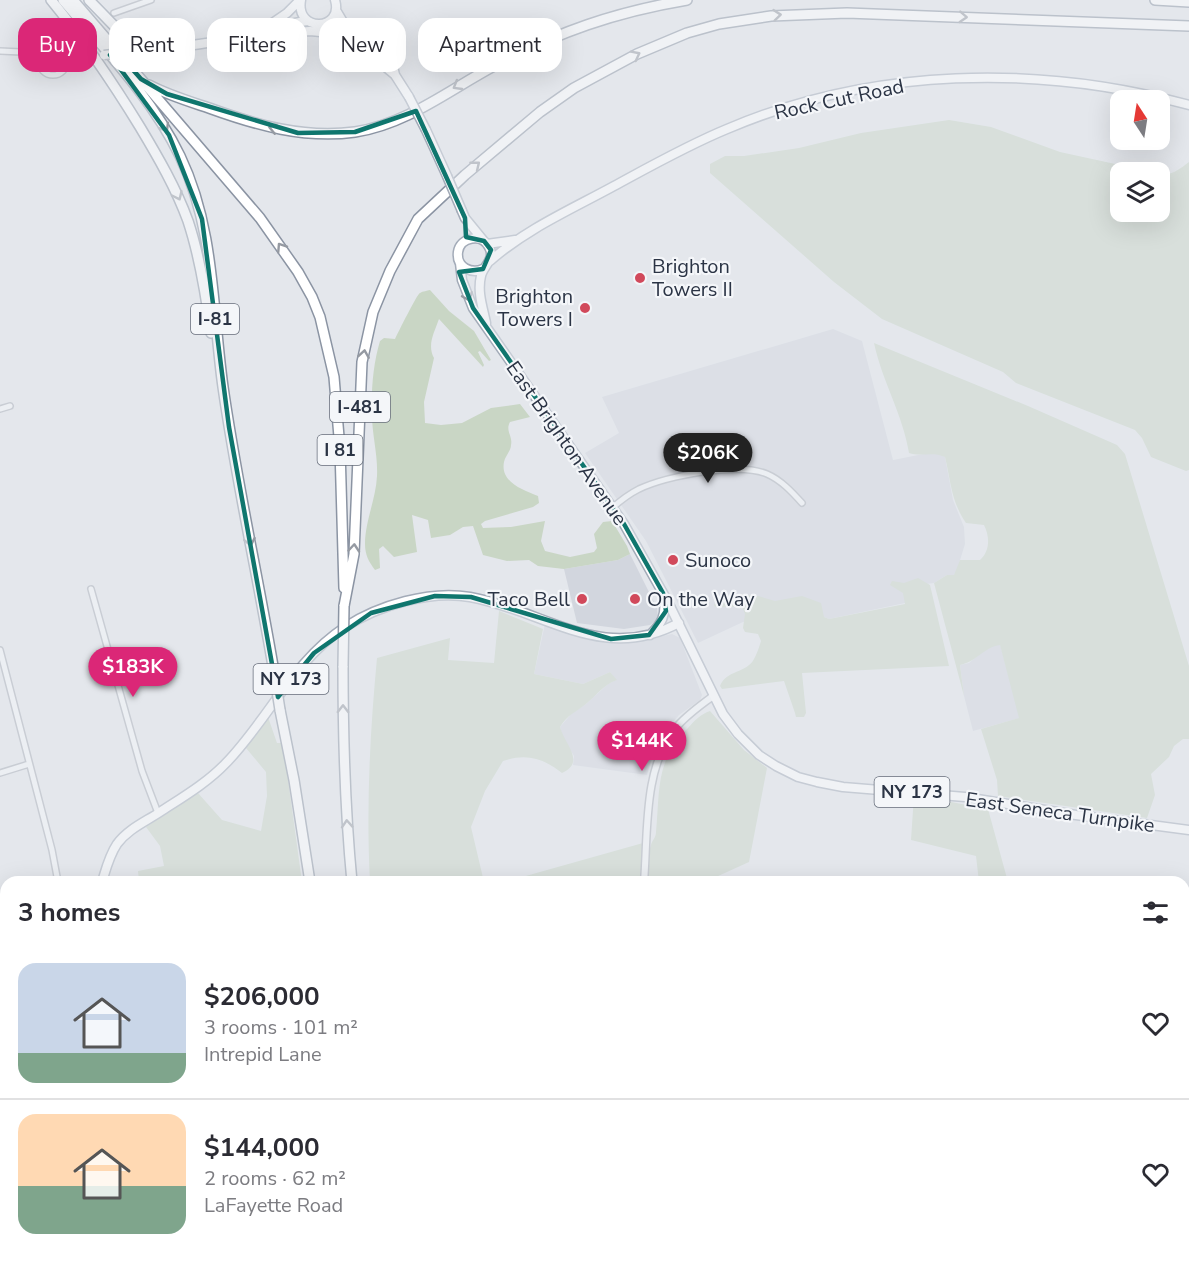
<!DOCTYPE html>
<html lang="en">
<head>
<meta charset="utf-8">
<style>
	:root { --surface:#fff; --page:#f7f7f7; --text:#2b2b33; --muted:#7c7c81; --line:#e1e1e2; --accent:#db2777 }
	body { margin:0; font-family:"Nunito Sans",sans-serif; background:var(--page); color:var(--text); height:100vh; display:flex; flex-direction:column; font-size:22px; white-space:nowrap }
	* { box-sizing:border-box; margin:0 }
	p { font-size:20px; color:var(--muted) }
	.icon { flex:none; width:33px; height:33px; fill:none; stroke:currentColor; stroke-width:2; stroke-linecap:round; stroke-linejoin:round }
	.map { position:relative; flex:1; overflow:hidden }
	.side { position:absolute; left:0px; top:876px; width:1190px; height:386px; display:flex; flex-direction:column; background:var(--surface); border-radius:18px 18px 0 0; box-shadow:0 6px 24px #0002 }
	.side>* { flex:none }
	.guide { position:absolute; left:18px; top:18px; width:600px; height:54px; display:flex; gap:12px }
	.needle { width:39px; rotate:348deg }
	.tools { position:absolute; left:1110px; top:90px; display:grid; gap:12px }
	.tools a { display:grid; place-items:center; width:60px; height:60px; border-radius:12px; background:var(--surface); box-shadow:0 6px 24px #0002; font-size:30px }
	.price { position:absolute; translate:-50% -51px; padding:0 14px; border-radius:21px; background:var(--accent); color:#fff; font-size:20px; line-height:39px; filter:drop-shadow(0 2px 3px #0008) }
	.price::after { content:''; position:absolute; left:50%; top:36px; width:18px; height:14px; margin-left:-9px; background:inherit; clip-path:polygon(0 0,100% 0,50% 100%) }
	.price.on { background:#222; color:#fff }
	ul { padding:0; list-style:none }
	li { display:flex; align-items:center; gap:18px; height:150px; padding:0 18px }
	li+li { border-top:2px solid var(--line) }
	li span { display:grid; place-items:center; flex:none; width:168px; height:120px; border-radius:18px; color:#555 }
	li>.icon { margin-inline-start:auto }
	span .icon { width:72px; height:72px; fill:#fffc; stroke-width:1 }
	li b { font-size:26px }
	h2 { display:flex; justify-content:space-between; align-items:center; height:72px; padding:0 18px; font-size:26px }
	.tag { padding:0 21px; border-radius:18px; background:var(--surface); box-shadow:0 6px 24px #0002; font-size:21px; line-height:54px }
	.tag.on { background:var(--accent); color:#fff }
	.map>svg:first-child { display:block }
	.built { fill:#d2d6de }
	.green { fill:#c9d6c5 }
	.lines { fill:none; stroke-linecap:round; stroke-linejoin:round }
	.stream { stroke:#9fb4cc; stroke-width:1.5 }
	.minor-casing { stroke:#a9aeb7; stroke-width:8 }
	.tertiary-casing { stroke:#a9aeb7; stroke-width:9 }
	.primary-casing { stroke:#a3abb8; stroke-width:11 }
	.motorway-casing { stroke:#8b94a3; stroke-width:12 }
	.minor { stroke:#f7f8fa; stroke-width:5 }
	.tertiary { stroke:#f7f8fa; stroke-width:6 }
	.primary { stroke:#fff; stroke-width:8 }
	.motorway { stroke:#fff; stroke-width:9 }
	.primary-bridge-casing { stroke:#a3abb8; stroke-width:11; stroke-linecap:butt }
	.motorway-bridge-casing { stroke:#8b94a3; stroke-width:12; stroke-linecap:butt }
	.primary-bridge { stroke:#fff; stroke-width:8 }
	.motorway-bridge { stroke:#fff; stroke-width:9 }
	.oneway { stroke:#959aa2 }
	.marked { fill:none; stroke:#0f766e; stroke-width:4.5; stroke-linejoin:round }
	.poi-dot { fill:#d1495b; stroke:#f4f6f9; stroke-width:2 }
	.labels { text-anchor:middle; stroke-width:4.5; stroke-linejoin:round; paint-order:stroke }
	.shield { fill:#f4f6f9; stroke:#676e7b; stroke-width:1.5 }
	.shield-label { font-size:18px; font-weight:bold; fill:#2b3445 }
	.street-label { font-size:20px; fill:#2b3445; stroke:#f4f6f9 }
	.poi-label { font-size:20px; fill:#2b3445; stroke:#f4f6f9; text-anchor:start }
</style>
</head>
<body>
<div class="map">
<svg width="1189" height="1261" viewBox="0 0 1189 1261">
	<rect width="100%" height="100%" fill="#e4e7ec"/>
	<!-- built -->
	<path class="built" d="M833 329 862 341 893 460 928 453H938L945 457 953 500 964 527 965 544 957 570 954 575H947L934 583 926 584 905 603 829 619 824 617 743 622 698 643 646 541 585 453 619 433 602 397Z
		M630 554 657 608 658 618 654 622 650 625 624 629 577 623 564 569 618 560Z
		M545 624 588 640 613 642 645 640 672 634 680 638 702 695 700 700 679 715 663 734 653 754 647 775 573 765 574 756 563 738 560 727 572 713 586 704 608 684 616 680 610 672 583 684 534 674Z
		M1000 644 1020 718 973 731 964 696 960 665 969 663 988 647Z"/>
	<!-- green -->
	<path class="green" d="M949 120 991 127 1060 152 1152 172H1120V212H1160V174C1170 177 1181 168 1189 162V470L1186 471 1151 457 1142 438 1135 430 1016 383 1003 372 882 319 834 282 710 173V164L725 156H744L799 148 861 133Z
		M430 290 449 311 474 331 491 360 489 361 480 351 478 352 484 365 483 367 439 319C434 333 427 345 434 358L424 402 425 423 441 425 462 423 491 408 520 404 530 417 510 422C505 431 513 436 511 445 511 451 505 456 504 462 500 482 523 490 538 496L539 503 533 507 485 521 481 524 483 528 511 527 545 521 541 541 545 551 570 557 594 552 597 548 594 534 603 522 612 521 627 546 630 554 618 560 564 569 538 566 529 560 507 561 483 555 473 526 463 527 450 535 431 538 428 520 412 515 417 552 394 557 383 546 379 549 380 568 375 570C369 562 365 555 365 544 365 521 376 499 377 476 378 455 372 435 372 415 371 391 373 364 380 341L384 338 395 339C398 333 417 294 420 293 423 291 427 291 430 290Z
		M874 343 1028 406 1117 445 1125 454 1189 666V739H1183L1174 746 1169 757 1151 774 1155 795 1147 818 998 796 997 780 981 729 1019 718 1000 645C984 647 976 662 960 665L964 696 934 583 947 575H954L960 560H980C990 551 990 537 984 525L966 523C951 501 951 482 945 457 933 451 921 457 909 453 903 415 882 381 874 343Z
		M918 578 930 585 949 666 802 673 806 713 804 717H796L795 713 784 681 722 689 720 686C726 670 747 673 754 659 756 656 760 645 761 641L758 634 745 632 743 628 745 614 743 609 736 607H716L714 606V604L725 603 734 596 740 594 758 596 775 601 802 596 821 603 824 617 829 619 905 604 903 593 890 585 892 581 904 583Z
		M499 611 543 629 534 674 583 684 610 672 617 680C603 685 597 695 586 704 576 712 567 715 560 727 565 745 586 762 562 773 543 758 526 753 503 761L485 791 471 827 484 882H370C366 807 370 732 377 658L450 638 448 660 494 663Z
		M710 711 744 750 767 768 749 862 705 882H647C648 870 647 856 651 845 652 840 656 838 656 832 660 791 655 760 688 728 694 721 701 714 710 711Z
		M268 717 277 743H283L302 882H139L138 871 164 866 160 846 146 827 198 793 222 820 261 831 267 796 266 772 246 748Z
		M914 795 988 809 1008 882H979L976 856 911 840Z
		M643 843 640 882H504Z
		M1184 1115H1189V1140L1184 1141Z
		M249 1256H391L393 1261H272Z
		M404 1256H437L439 1261H406Z
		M455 1256H514L492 1261H456Z
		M764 1256H813L780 1261H766Z
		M842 1256H1109L1110 1261H843Z"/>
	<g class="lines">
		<!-- stream -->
		<path class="stream" d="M0 1252 2 1261"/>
		<!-- minor casing -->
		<g class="minor-casing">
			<path id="minor" d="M114 13 151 0
				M39 61a14 14 0 1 1 28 0a14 14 0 1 1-28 0Z
				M0 51 42 53
				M67 62 79 57 94 56
				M0 409 10 406
				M612 508C620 501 629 494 639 489 667 476 738 462 767 474 781 480 792 492 802 503
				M91 589 142 771 158 813
				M0 650 52 850 58 882
				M0 773 29 764
				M0 960 6 995
				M6 1028V1081
				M197 1256 198 1261
				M575 1258 582 1256"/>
		</g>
		<!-- tertiary casing -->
		<g class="tertiary-casing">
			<path id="tertiary" d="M644 882C648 834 643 768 675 729 685 716 700 706 713 696
				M720 1256 722 1261"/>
		</g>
		<!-- primary casing -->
		<g class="primary-casing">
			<path id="primary" d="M301 0C295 33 344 31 335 0
				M336 10 346 27 383 51 392 62 395 75 409 97
				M319 25 359 45 395 75
				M265 28 287 13 300 0
				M260 34 310 31 331 33
				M129 52C165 49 200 45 235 38 260 33 283 23 308 21
				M426 130 447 176
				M462 211 465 218 483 240
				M487 244 515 240
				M490 261C526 229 572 209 614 186 651 166 688 145 727 129 872 67 1038 64 1189 105
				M460 263 462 280 473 308 624 524 668 602 723 714 738 734 759 755 776 766 798 777 817 782 843 787 965 797 1076 815 1189 830
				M483 269C472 274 456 268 458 252 460 237 482 233 489 247 496 259 483 266 481 276 477 292 483 308 486 323
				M650 635C662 623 666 616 664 599
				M102 882C106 869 109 856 117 844 128 829 145 822 160 812 183 797 207 783 226 763 268 720 293 661 345 627 379 605 430 590 470 597 546 611 602 664 679 623
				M0 934H6"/>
		</g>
		<!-- motorway casing -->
		<g class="motorway-casing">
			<path id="motorway" d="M51 0C84 40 113 83 140 127 158 157 176 188 188 221 200 257 206 295 211 333
				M63 0C105 50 151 96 180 156 215 229 212 309 223 387 237 485 259 581 275 678
				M73 0 260 218 298 272 312 297 320 317 334 377 340 449 344 588
				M89 0 123 35 130 40 184 47
				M1155 0 1189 2
				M149 85C168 95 188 101 209 108 256 125 304 139 355 132 407 124 449 90 494 66 558 32 615 12 687 0
				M344 606 354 554 362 362 373 312 390 271 418 219 465 175 540 112 574 88 637 54 687 33 719 24 771 16 847 13 1189 26
				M343 666C343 739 345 810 352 882
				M280 710 294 780 310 882
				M398 1256 399 1261
				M443 1256 445 1261"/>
		</g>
		<!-- minor -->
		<use href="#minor" class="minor"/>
		<!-- tertiary -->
		<use href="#tertiary" class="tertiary"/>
		<!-- primary -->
		<use href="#primary" class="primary"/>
		<!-- motorway -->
		<use href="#motorway" class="motorway"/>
		<!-- primary-bridge casing -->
		<g class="primary-bridge-casing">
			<path id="primary-bridge" d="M104 55 129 52
				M409 97 426 130
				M447 176 462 211"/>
		</g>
		<!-- motorway-bridge casing -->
		<g class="motorway-bridge-casing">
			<path id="motorway-bridge" d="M343 666 344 606
				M275 678 280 710"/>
		</g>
		<!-- primary-bridge -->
		<use href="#primary-bridge" class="primary-bridge"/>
		<!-- motorway-bridge -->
		<use href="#motorway-bridge" class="motorway-bridge"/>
	</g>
	<!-- one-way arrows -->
	<defs><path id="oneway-chevron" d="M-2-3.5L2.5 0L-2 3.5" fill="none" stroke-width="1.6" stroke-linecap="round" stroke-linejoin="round" transform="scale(1.5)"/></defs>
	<g class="oneway">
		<use href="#oneway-chevron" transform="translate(777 15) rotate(-6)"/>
		<use href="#oneway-chevron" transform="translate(963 17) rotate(3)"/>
		<use href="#oneway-chevron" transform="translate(636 55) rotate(-27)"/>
		<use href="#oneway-chevron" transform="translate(457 86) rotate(149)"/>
		<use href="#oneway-chevron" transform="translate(165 128) rotate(59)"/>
		<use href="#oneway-chevron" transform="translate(273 128) rotate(-167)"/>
		<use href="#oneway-chevron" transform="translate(476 165) rotate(-39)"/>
		<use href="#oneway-chevron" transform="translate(178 196) rotate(65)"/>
		<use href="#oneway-chevron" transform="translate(281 247) rotate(-123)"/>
		<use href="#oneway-chevron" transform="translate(468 297) rotate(67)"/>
		<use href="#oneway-chevron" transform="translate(364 354) rotate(-81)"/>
		<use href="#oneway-chevron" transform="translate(250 542) rotate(79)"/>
		<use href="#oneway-chevron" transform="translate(354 548) rotate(-85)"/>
		<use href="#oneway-chevron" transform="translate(343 709) rotate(-90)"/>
		<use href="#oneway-chevron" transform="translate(347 824) rotate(-94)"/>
	</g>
	<!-- marked area -->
	<path d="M0 0H1189V1261H0ZM119 54 141 79 167 94 298 133 355 132 416 111 465 218 466 237 484 241 491 250 483 269 459 272 473 308 624 524 663 593 666 611 649 635 611 639 471 597 435 596 371 613 314 653 278 697 229 427 202 219 169 135 110 55Z" fill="#e4e7ec" fill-opacity=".55" fill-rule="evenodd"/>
	<path class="marked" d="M119 54 141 79 167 94 298 133 355 132 416 111 465 218 466 237 484 241 491 250 483 269 459 272 473 308 624 524 663 593 666 611 649 635 611 639 471 597 435 596 371 613 314 653 278 697 229 427 202 219 169 135 110 55Z"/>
	<!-- markers -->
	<g class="poi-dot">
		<circle cx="640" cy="278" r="6"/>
		<circle cx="585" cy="308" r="6"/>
		<circle cx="673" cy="560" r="6"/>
		<circle cx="582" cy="599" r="6"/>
		<circle cx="635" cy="599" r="6"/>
	</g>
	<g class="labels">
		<!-- shield labels -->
		<g class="shield">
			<rect x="191" y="304" width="48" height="30" rx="4.5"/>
			<rect x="330" y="392" width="60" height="30" rx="4.5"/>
			<rect x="317.5" y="435" width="45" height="30" rx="4.5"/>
			<rect x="253.5" y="664" width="75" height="30" rx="4.5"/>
			<rect x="874.5" y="777" width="75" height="30" rx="4.5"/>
		</g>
		<g class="shield-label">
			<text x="215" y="325">I-81</text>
			<text x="360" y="413">I-481</text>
			<text x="340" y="456">I 81</text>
			<text x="291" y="685">NY 173</text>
			<text x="912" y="798">NY 173</text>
		</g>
		<!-- street labels -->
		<g class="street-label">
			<text transform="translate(839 99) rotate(-12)" y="7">Rock Cut Road</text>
			<text transform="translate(567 443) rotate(55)" y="7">East Brighton Avenue</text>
			<text transform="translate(1060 812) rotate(8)" y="7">East Seneca Turnpike</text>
		</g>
		<!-- poi labels -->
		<g class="poi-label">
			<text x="652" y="273">Brighton<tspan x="652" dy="23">Towers II</tspan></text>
			<text x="573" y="303" text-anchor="end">Brighton<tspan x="573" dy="23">Towers I</tspan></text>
			<text x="685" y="567">Sunoco</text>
			<text x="570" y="606" text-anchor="end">Taco Bell</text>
			<text x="647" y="606">On the Way</text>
		</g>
	</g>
</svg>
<div class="tools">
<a><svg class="needle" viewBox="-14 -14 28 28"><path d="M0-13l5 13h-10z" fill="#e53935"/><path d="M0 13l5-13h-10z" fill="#7c7c81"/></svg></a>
<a><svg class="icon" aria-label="layers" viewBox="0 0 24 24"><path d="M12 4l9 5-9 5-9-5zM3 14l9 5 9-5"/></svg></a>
</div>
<b class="price on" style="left:708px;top:484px">$206K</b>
<b class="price" style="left:133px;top:698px">$183K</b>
<b class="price" style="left:642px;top:772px">$144K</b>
<div class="guide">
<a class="tag on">Buy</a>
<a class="tag">Rent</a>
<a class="tag">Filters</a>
<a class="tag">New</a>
<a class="tag">Apartment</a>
</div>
<section class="side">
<h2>3 homes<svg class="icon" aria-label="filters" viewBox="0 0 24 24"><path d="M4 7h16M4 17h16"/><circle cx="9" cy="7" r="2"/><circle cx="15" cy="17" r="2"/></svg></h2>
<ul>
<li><span style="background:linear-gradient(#c9d6e8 75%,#7fa58c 0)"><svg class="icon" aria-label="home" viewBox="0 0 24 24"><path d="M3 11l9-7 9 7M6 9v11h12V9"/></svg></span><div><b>$206,000</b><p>3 rooms · 101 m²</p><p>Intrepid Lane</p></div><svg class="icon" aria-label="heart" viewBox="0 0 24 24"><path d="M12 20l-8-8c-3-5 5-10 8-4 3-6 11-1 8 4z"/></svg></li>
<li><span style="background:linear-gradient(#ffd9b3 60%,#7fa58c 0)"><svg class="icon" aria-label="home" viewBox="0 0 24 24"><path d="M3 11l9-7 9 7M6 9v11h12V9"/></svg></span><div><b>$144,000</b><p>2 rooms · 62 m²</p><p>LaFayette Road</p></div><svg class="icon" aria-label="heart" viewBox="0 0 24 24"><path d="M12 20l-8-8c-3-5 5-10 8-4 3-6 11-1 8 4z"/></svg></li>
</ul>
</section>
</div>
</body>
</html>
